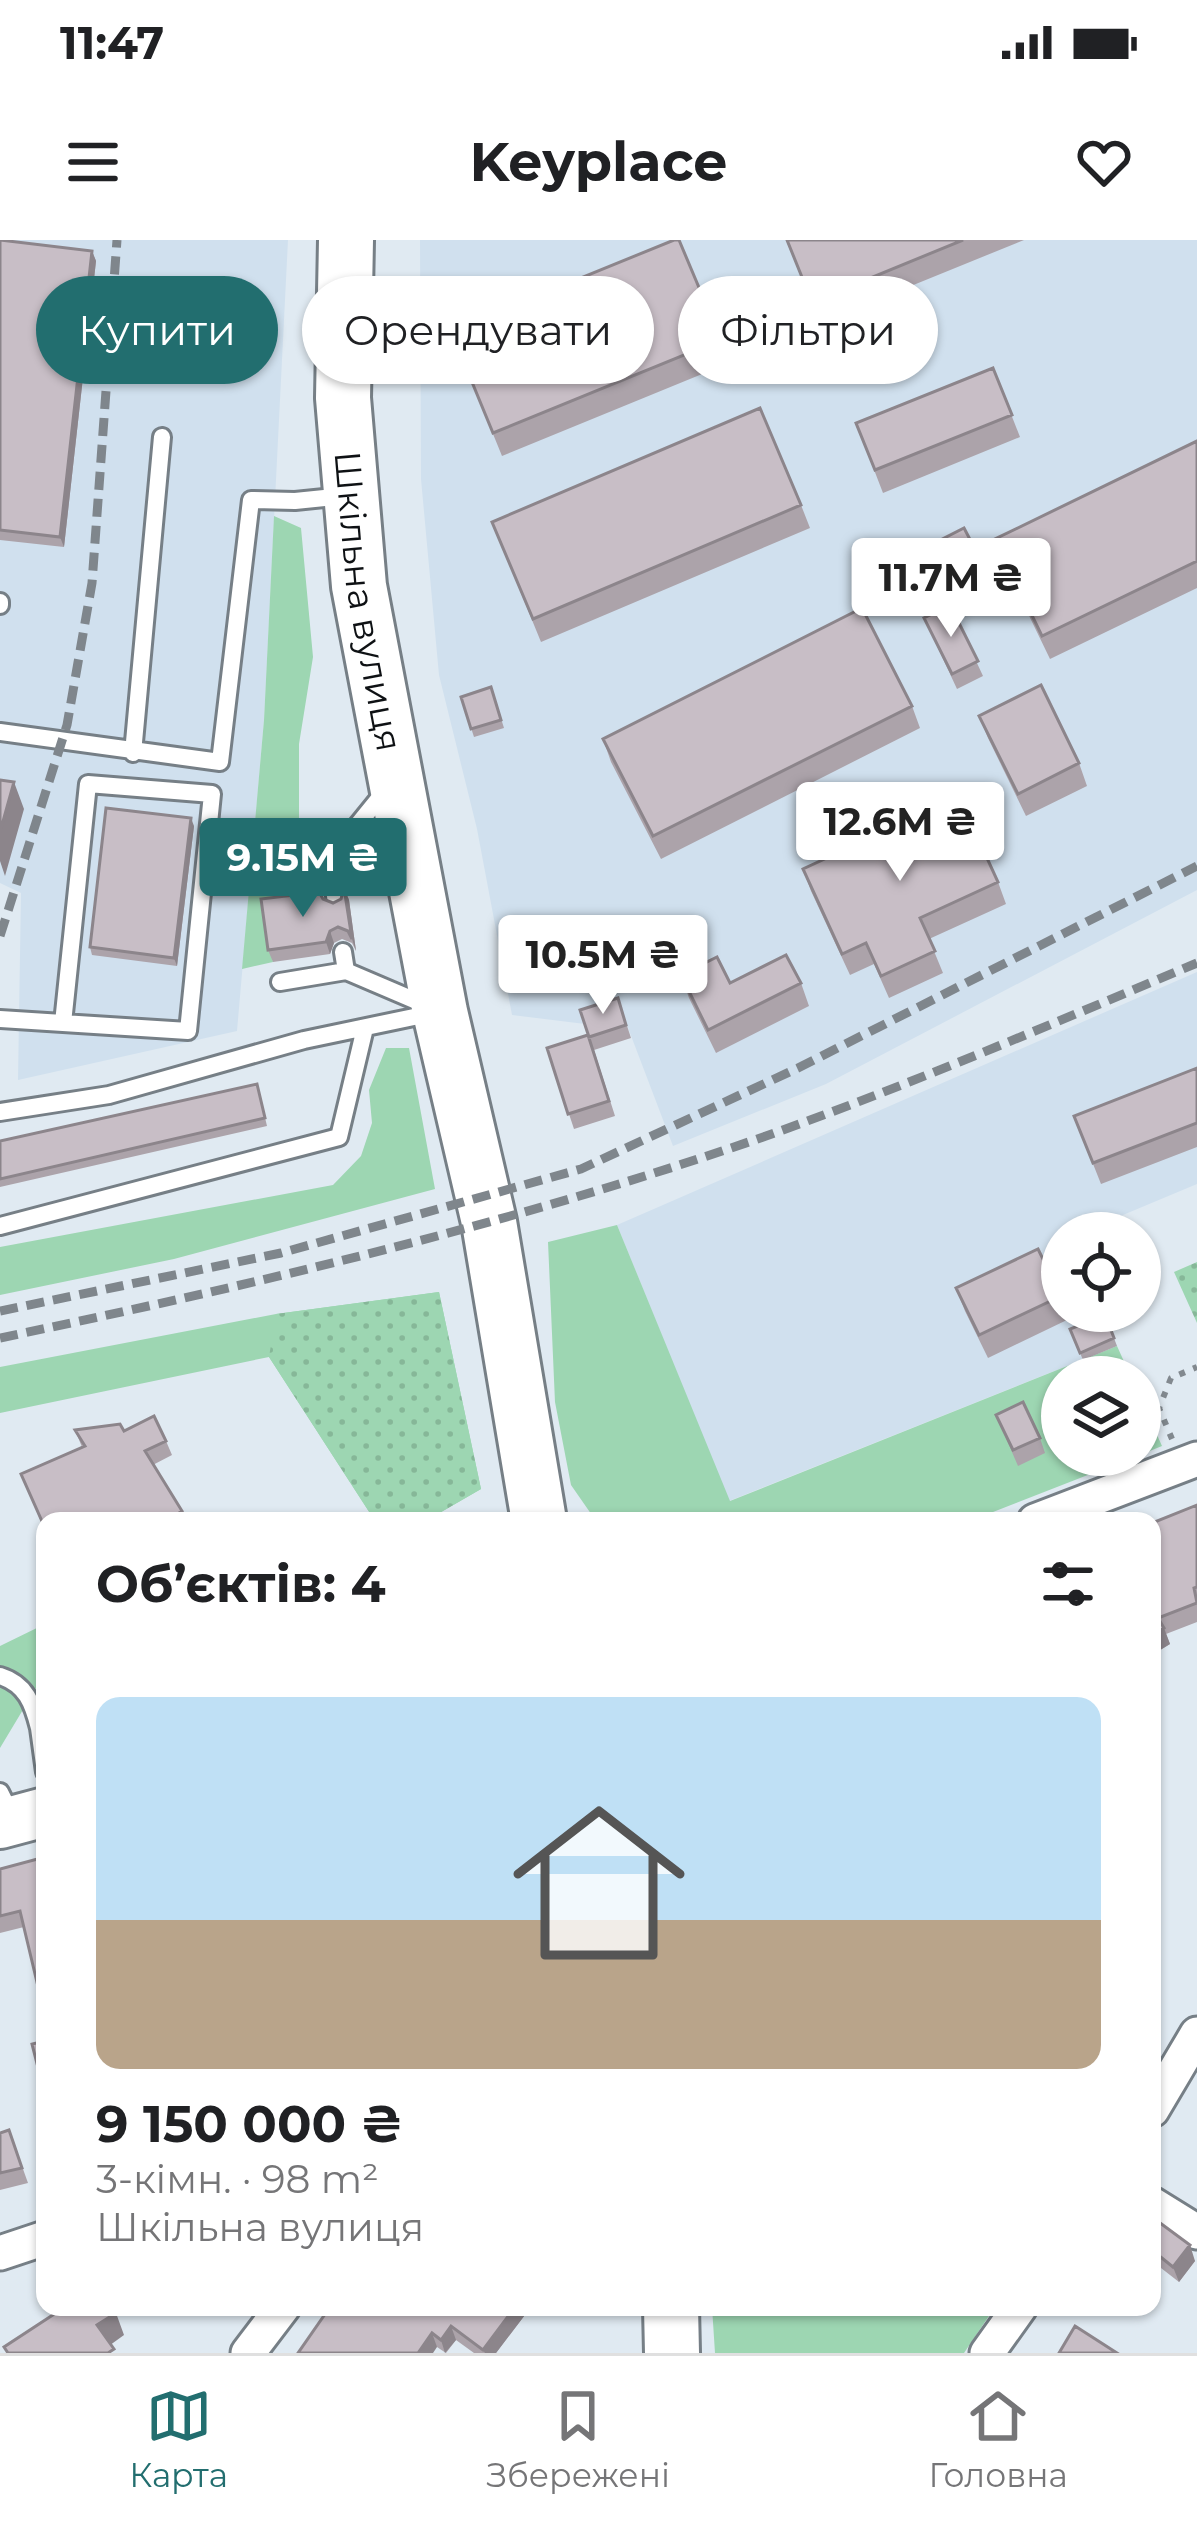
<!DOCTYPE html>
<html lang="uk">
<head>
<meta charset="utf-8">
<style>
	:root { --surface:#fff; --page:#f2f2f2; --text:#202124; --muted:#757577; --line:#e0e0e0; --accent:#226e6f }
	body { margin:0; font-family:Montserrat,sans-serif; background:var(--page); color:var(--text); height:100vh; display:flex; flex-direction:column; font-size:45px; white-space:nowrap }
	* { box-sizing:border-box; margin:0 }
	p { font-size:39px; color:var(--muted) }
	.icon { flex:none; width:66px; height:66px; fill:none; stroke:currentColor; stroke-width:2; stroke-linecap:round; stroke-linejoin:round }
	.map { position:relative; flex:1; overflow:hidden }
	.drawer { position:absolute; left:36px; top:1272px; width:1125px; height:804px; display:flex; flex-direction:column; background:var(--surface); border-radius:24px; box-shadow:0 3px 9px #0004 }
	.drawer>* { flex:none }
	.guide { position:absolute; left:36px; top:36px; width:1125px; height:108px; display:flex; gap:24px }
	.fabs { position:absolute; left:1041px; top:972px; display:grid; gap:24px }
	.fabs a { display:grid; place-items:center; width:120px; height:120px; border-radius:50%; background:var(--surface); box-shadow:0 3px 9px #0004; font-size:60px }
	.price { position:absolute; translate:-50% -102px; padding:0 27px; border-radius:12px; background:#fff; color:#222; font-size:39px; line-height:78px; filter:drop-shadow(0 3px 6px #0008) }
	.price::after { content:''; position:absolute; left:50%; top:72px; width:36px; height:27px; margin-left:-18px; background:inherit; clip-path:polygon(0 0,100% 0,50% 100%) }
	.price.on { background:var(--accent); color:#fff }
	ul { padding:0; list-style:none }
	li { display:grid; align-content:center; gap:24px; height:636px; padding:0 60px }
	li+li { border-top:3px solid var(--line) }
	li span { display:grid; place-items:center; height:372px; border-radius:24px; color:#555 }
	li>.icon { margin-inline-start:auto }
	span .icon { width:216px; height:216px; fill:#fffc; stroke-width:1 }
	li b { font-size:51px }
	h2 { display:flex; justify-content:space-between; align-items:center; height:144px; padding:0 60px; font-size:51px }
	.pill { padding:0 42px; border-radius:54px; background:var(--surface); box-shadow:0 3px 9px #0004; font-size:42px; line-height:108px }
	.pill.on { background:var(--accent); color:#fff }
	.status { display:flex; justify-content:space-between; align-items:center; height:84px; padding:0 60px; background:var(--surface); direction:ltr }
	.status svg { height:33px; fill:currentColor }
	header { display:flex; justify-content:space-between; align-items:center; height:156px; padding:0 60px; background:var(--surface); font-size:54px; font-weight:700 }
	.tab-bar { display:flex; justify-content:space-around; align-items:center; height:168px; border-top:3px solid var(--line); background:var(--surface); font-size:33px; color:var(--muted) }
	.tab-bar a { display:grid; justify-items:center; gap:6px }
	.tab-bar .on { color:var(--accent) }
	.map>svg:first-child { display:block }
	.built { fill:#d0e0ee }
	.green { fill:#9dd6b2 }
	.park { fill:url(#park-dots) }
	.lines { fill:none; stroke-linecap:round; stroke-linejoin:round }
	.lane-casing { stroke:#767f86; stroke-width:22 }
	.street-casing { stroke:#767f86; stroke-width:39 }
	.secondary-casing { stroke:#767f86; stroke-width:54 }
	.primary-casing { stroke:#767f86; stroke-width:60 }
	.path { stroke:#82898f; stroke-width:6; stroke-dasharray:6 9; stroke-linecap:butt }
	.lane { stroke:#fff; stroke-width:16 }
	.street { stroke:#fff; stroke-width:33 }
	.secondary { stroke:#fff; stroke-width:48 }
	.primary { stroke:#fff; stroke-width:54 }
	.rail { stroke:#7f868c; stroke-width:9; stroke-dasharray:18 9; stroke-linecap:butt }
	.wall { fill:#aca3aa }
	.shaded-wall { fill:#8c858b }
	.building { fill:#c8bec6; stroke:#8c858b; stroke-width:3 }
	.labels { text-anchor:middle; stroke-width:10; stroke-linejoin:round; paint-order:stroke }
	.street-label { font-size:36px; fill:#0e1114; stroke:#fff }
</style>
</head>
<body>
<div class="status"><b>11:47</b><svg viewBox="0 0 49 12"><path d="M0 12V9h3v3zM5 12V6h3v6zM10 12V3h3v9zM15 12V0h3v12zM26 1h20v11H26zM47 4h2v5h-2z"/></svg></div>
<header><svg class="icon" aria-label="menu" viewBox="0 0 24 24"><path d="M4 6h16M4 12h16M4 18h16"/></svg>Keyplace<svg class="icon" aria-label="heart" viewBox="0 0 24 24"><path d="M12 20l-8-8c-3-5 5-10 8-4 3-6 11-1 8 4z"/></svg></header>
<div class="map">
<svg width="1197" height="2113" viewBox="0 0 1197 2113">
	<defs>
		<pattern id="park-dots" width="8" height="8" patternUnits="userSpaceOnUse" patternTransform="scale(3)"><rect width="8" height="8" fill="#9dd6b2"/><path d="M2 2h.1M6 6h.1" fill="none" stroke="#86b798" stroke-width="1.8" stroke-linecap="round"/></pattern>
	</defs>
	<rect width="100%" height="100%" fill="#e0eaf2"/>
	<!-- built -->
	<path class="built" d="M0 0H288L264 480 237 791 18 840 21 653 0 643Z
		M420 0H1197V650L826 844 673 906 622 772 585 784 512 775 477 589 439 435 421 239Z
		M1197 732V944L1080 993H1062V1071H1102L1117 1106 729 1261 617 985Z"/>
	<!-- green -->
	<path class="green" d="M274 276 301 288 313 417 299 504V667L266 672 273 722 242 729 264 480Z
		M386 808H409L435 949 174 1019 0 1055V1007L333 945 361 916 372 883 369 850Z
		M617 985 730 1261 1117 1106 1131 1137H1062V1215H1139L970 1281H596L571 1245 555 1162 548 1002Z
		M439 1052 481 1249 436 1275 375 1281 269 1117 0 1173V1127L276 1074Z
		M1140 1157 1162 1206 1140 1215Z
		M45 1384V1433L0 1508V1406Z
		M712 2067H995L964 2113H715Z"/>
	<!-- park -->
	<path class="park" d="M1197 1022V1083L1174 1032Z
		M439 1052 481 1249 436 1275 375 1281 269 1117 276 1074Z"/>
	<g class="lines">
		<!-- lane casing -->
		<g class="lane-casing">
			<path id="lane" d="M0 365V362
				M0 492 220 522 251 260 295 261 344 256
				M133 513 162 197
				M336 662 329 620 385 551
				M343 712 346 731 428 766
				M280 742 346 731
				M0 779 188 791 212 554 88 544 63 783
				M0 872 109 855 304 800 433 773
				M0 986 339 897 365 788
				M0 1436C26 1444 33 1464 39 1488
				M43 1480 39 1488 45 1532
				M0 1552 13 1578"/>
		</g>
		<!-- street casing -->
		<g class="street-casing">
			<path id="street" d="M1035 1281 1197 1219
				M1152 1870 1197 1794
				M1152 1964 1197 1992
				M0 2013 45 1998
				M248 2113 283 2067
				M987 2113 1020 2067"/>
		</g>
		<!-- secondary casing -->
		<g class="secondary-casing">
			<path id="secondary" d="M0 1584 45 1572"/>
		</g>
		<!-- primary casing -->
		<g class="primary-casing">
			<g id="primary">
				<path id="s1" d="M346 0 343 158 359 346 440 772 489 982 539 1281"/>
				<path d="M671 2067 672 2113"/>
			</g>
		</g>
		<!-- path -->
		<path class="path" d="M1172 1199 1159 1168 1171 1138 1197 1127"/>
		<!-- lane -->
		<use href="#lane" class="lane"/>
		<!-- street -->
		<use href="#street" class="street"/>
		<!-- secondary -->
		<use href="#secondary" class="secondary"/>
		<!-- primary -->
		<use href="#primary" class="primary"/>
		<!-- rail -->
		<path class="rail" d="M0 696 67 485 92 343 117 0
			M0 1071 281 1013 581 929 798 828 1197 626
			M0 1098C258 1044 516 983 766 896 912 844 1054 783 1197 723"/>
	</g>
	<!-- wall -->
	<path class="wall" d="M0 0 92 11 96 21 64 307 0 300Z
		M786 0H1024L820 83Z
		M451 91 721 100 729 123 502 216Z
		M993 128 1020 197 883 253 856 183Z
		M1197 201V348L1050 419 1003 322 995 299Z
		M801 265 810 288 541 402 492 282Z
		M921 310 986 330 991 346 951 367 983 436 957 449 924 378 948 366 927 326Z
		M491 447 504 488 474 497 461 457Z
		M912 466 920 488 661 619 611 522 603 499Z
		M979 476 1079 523 1087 546 1026 576 988 498Z
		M194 586 177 726 92 715 90 707Z
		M803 629 998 642 1006 664 929 699 943 733 889 758 874 724 850 735 811 651Z
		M344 648 349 660 356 711 352 703 342 699 334 703 330 714 273 722 268 710 323 659 333 663 341 659Z
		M681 735 730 743H801L809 766 716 813 689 758Z
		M618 758 631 798 594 810 615 876 574 889 547 808 588 795Z
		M1197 828V907L1101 944 1074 876Z
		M257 844 267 886 0 947V901Z
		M956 1048 1061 1056 1062 1071H1066L1069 1079 988 1118 965 1071Z
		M1105 1075 1117 1106 1083 1120 1070 1089Z
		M996 1175 1040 1198 1045 1213 1018 1226Z
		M75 1190 124 1191 166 1201 172 1215 45 1281V1291L21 1234 82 1207Z
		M1197 1265V1382L1166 1394 1170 1404 1152 1415V1334L1158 1330Z
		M45 1617V1776L24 1687 0 1693V1629Z
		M9 1890 28 1943 0 1950V1893Z
		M1152 1977 1195 2021 1179 2042 1152 2021Z
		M330 2067H531L496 2113H474L456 2100 446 2113 437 2107Z"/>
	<!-- shaded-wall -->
	<path class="shaded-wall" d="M92 11 96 21 64 307 60 297Z
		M14 542 24 569 5 636 0 621V592Z
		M191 578 194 586 177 726 174 718Z
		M344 648 349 660 356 711 352 699Z
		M330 691 334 703 330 714 326 702Z
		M182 1271 186 1281H167Z
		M1164 1388 1170 1404 1152 1415V1395Z
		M1190 2005 1195 2021 1179 2042 1173 2027Z
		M515 2067H531L496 2113H485L483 2110Z
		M116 2073 124 2095 106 2108 97 2085Z
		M451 2086 456 2100 445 2113 441 2100Z
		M432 2093 437 2107 433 2113H418Z"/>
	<!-- building -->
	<path class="building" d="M0 0 92 11 60 297 0 290Z
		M674 0H679L721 100 493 193 451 91Z
		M787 0H963L812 62Z
		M993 128 1012 175 875 230 856 183Z
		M760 168 801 265 533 379 492 282Z
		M1197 201V321L1042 396 995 299Z
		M964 288 986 330 943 352 921 310Z
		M950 365 978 421 952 434 924 378Z
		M862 368 912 466 653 596 603 499Z
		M1041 445 1079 523 1018 554 979 476Z
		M491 447 501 480 471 489 461 457Z
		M0 540 14 542 0 592Z
		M959 557 998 642 920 678 935 711 881 736 866 703 842 714 803 629Z
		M106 568 191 578 174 718 90 707Z
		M344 648 352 699 348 691 338 687 330 691 326 702 268 710 261 659 319 652 323 659 333 663 341 659Z
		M786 715 801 743 708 790 681 735 717 717 730 743Z
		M618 758 626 785 589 797 580 770Z
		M588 795 609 861 568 874 547 808Z
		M1197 828V883L1093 923 1074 876Z
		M257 844 265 878 0 939V901Z
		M1038 1009 1061 1056 979 1095 956 1048Z
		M1105 1075 1114 1098 1080 1113 1070 1089Z
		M1062 1148V1167L1056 1166Z
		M1023 1162 1040 1198 1013 1210 996 1175Z
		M154 1176 166 1201 145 1211 182 1271 167 1281H45V1288L21 1234 85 1206 75 1190 120 1184 124 1191Z
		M1197 1265V1347L1194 1348 1197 1363 1158 1378 1164 1388 1152 1395V1334L1159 1329 1152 1313V1283Z
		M45 1617 44 1665 45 1776 20 1671 0 1676V1629Z
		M45 1801V1855L32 1804Z
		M9 1890 22 1928 0 1933V1893Z
		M1152 1977 1190 2005 1173 2027 1152 2010Z
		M65 2067H112L116 2073 97 2085 114 2109 108 2113H8L4 2107Z
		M330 2067H515L483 2110 451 2086 441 2100 432 2093 418 2113H298Z
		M1075 2086 1117 2113H1059Z"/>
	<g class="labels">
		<!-- street labels -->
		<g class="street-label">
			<text dy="13" stroke="none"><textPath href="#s1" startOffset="363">Шкільна вулиця</textPath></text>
		</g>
	</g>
</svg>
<div class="fabs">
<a><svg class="icon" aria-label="locate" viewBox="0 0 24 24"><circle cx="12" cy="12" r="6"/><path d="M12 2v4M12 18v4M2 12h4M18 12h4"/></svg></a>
<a><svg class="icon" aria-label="layers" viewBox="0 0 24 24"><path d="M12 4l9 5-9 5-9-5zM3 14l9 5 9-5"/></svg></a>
</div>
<b class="price" style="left:951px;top:400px">11.7M ₴</b>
<b class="price" style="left:900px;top:644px">12.6M ₴</b>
<b class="price on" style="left:303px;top:680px">9.15M ₴</b>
<b class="price" style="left:603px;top:777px">10.5M ₴</b>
<div class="guide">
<a class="pill on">Купити</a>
<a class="pill">Орендувати</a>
<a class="pill">Фільтри</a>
</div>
<section class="drawer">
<h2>Об’єктів: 4<svg class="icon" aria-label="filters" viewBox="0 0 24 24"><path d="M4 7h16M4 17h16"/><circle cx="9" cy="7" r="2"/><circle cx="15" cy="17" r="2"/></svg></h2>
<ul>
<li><span style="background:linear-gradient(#bfe0f5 60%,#b9a48a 0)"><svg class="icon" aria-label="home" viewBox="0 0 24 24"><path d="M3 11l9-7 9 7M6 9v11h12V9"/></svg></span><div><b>9 150 000 ₴</b><p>3-кімн. · 98 m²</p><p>Шкільна вулиця</p></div></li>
</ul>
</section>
</div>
<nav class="tab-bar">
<a class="on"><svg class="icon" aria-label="map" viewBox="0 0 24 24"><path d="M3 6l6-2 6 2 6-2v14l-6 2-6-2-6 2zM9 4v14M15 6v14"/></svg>Карта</a>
<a><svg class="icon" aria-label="saved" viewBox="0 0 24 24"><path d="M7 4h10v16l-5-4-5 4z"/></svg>Збережені</a>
<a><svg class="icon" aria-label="home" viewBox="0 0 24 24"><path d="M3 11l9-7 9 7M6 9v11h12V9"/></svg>Головна</a>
</nav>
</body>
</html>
